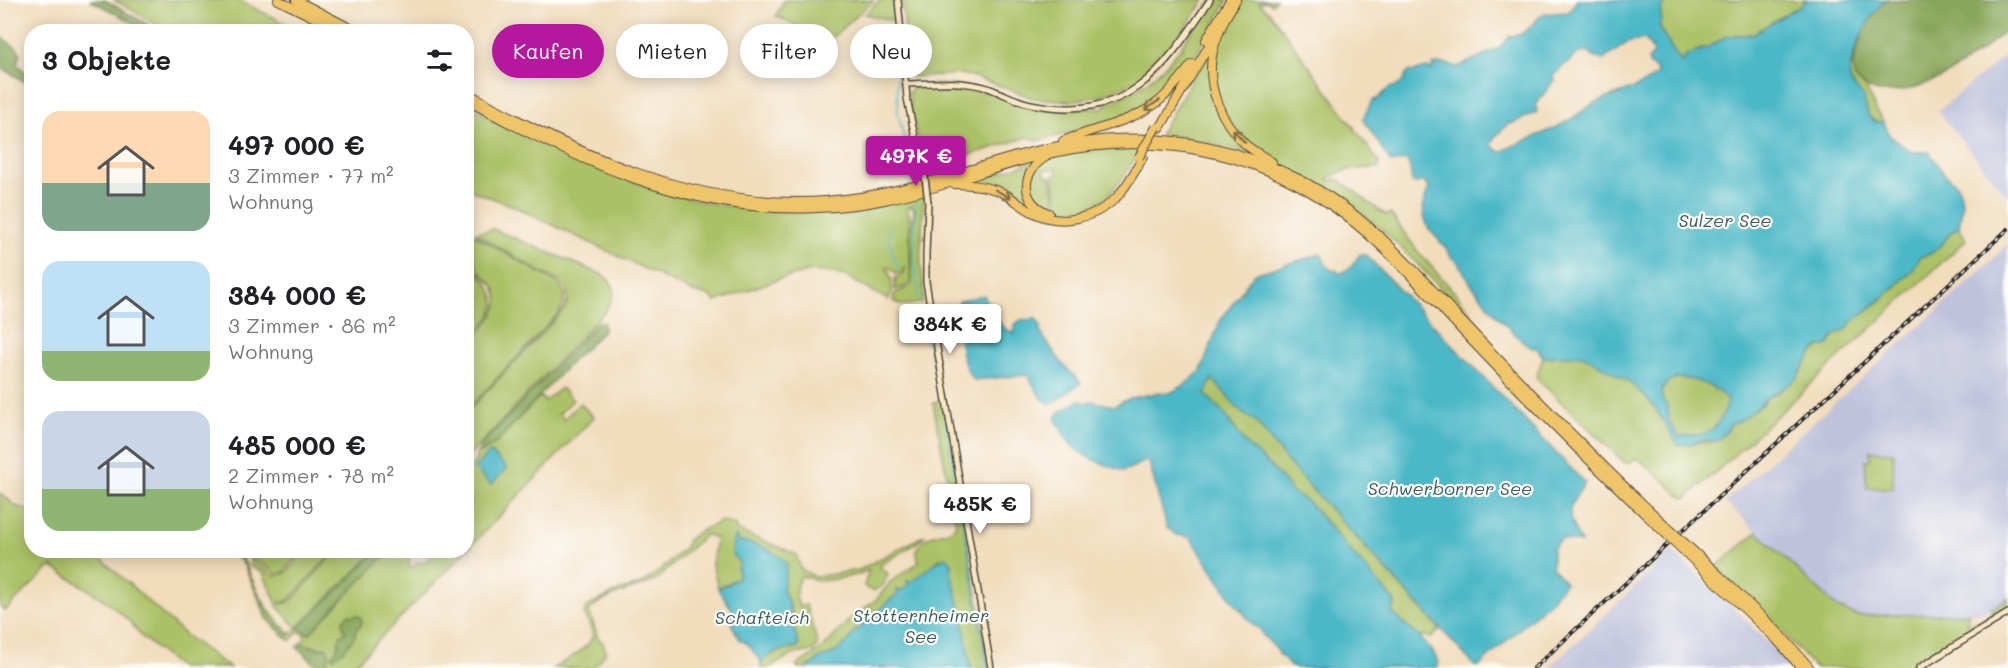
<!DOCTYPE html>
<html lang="de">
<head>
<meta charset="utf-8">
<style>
	:root { --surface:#fff; --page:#f6f6f6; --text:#202124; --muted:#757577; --accent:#b5179e }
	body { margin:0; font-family:Mali,sans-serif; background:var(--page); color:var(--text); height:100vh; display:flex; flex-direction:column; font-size:22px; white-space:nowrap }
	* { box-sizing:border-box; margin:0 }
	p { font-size:20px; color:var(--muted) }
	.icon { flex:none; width:33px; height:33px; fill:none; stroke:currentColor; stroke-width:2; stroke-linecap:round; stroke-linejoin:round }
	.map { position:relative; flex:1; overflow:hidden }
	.drawer { position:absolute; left:24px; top:24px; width:450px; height:534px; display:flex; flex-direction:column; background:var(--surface); border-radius:24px; box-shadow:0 3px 15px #0003 }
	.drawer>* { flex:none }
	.hud { position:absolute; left:492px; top:24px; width:570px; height:54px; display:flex; gap:12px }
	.price { position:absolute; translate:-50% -51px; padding:0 14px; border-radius:6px; background:#fff; color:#222; font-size:20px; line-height:39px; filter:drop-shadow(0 2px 3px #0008) }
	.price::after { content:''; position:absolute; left:50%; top:36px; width:18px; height:14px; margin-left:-9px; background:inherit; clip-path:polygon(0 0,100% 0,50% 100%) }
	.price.selected { background:var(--accent); color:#fff }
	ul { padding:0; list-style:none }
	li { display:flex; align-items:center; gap:18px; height:150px; padding:0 18px }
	li span { display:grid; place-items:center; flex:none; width:168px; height:120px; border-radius:18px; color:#555 }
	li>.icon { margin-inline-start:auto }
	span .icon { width:72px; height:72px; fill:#fffc; stroke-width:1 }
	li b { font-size:26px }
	h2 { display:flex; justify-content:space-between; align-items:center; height:72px; padding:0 18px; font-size:26px }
	.tag { padding:0 21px; border-radius:27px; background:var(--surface); box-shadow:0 3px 15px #0003; font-size:21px; line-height:54px }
	.tag.selected { background:var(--accent); color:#fff }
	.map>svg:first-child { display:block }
	.industrial { fill:#c0c2dd }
	.green { fill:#acc166; stroke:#6c7648; stroke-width:1.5 }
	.forest { fill:#89a75b; stroke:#5a6943; stroke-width:1.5 }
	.water { fill:#4cb8c7; stroke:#3c7279; stroke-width:1.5; fill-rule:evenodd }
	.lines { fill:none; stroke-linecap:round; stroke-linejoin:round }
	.stream { stroke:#4cb8c7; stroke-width:1.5 }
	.secondary-casing { stroke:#494641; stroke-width:8 }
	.highway-casing { stroke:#494641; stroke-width:10 }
	.secondary { stroke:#f9e7c3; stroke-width:5 }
	.highway { stroke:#f0c469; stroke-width:8 }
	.rail-casing { stroke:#2b2b2b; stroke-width:4 }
	.rail { stroke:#fdfcf7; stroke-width:1.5; stroke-dasharray:4.5; stroke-linecap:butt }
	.secondary-bridge-casing { stroke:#494641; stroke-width:8; stroke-linecap:butt }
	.highway-bridge-casing { stroke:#494641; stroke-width:10; stroke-linecap:butt }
	.secondary-bridge { stroke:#f9e7c3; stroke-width:5 }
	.highway-bridge { stroke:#f0c469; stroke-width:8 }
	.oneway { stroke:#847047 }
	.labels { text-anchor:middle; stroke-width:4.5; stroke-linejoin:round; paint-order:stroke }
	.water-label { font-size:18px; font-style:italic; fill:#375c62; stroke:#fdfcf7 }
</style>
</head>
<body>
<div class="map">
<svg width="2008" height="668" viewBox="0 0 2008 668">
	<rect width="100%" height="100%" fill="#fdfcf7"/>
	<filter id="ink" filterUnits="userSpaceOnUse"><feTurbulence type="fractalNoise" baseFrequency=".0167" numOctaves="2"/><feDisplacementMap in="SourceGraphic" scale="12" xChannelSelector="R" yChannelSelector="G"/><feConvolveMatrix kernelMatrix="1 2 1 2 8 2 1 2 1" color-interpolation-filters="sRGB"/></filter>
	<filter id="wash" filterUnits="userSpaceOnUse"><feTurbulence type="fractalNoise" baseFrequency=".008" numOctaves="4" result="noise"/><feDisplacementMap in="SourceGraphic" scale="24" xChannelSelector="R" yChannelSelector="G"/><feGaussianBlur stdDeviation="1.35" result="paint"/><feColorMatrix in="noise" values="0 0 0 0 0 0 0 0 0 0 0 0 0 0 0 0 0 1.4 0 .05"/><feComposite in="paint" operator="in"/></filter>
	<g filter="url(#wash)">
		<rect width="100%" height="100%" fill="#f1dcbc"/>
		<!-- industrial -->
		<path class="industrial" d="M2008 53V198L1938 111Z
			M2008 243V598L1991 609 1976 613 1857 616 1838 608 1725 502 1987 265Z
			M1672 551 1735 609 1792 668H1549Z"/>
		<!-- green -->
		<path class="green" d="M114 0H238L293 27 296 31H168Z
			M784 0H874L828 41 776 16Z
			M880 0H896L898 22 865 14Z
			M902 0H1205L1173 45 1149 73 1137 81 1101 96 1070 101 1033 98 978 78 961 74 914 77 909 75Z
			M1212 0H1228C1214 23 1201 50 1185 71 1146 120 1095 127 1038 141L1029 137 926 168 911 113 909 92 914 86 936 84 973 87 1041 108 1063 110 1098 107 1101 110 1103 109 1105 105C1140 89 1156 79 1180 48L1183 49 1182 45Z
			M1239 0H1276L1272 4 1267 1 1259 3 1271 14 1379 162V168C1362 169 1341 167 1328 180L1332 181 1336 179 1341 181 1380 211 1387 215 1390 213 1419 253 1456 294 1470 312 1480 331C1442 290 1405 248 1361 212 1312 172 1217 153 1215 76 1214 64 1215 48 1220 36 1225 24 1233 12 1239 0Z
			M1668 0H1806L1801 6 1789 12 1753 34 1727 36 1709 47 1696 51 1682 62C1676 57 1662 33 1659 24L1661 20V9Z
			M1214 42 1211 53 1217 107 1258 156C1225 146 1193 138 1159 135Z
			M1855 54 1856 56 1853 65 1855 79 1866 88 1877 112 1884 122C1865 124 1868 107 1861 95 1858 90 1852 85 1850 79 1848 71 1852 62 1855 54Z
			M467 105C619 186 749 241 924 195 924 217 920 239 921 261 921 274 926 291 922 303L901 305 893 301 894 294 909 287 912 283 911 236 914 209 911 206 907 209 910 217V282L906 286 895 290V278L903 275 905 267H903L902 273 897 274 887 266 886 267C892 277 895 290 888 300L845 276 833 273 812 271 779 279 715 302 712 297 693 292 511 205 467 189Z
			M1140 149C1127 176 1095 224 1059 211L1053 177 1057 173V168L1044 170 1046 176 1051 177 1055 200 1052 210 1048 211C1036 204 1026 197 1030 182 1033 171 1039 162 1050 158 1075 149 1114 148 1140 149Z
			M1031 162 1026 197 1033 209 997 187 974 181Z
			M1959 227 1966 240 1702 485 1701 484 1687 498H1683L1677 493 1660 477 1638 459H1635L1629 463H1625L1536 378 1543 357 1583 355 1628 381 1643 394 1656 409 1678 445C1690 443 1700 441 1712 442L1727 431 1731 424 1736 422 1762 405 1769 396 1780 392 1804 366 1811 355 1820 347 1829 345 1835 335 1846 330 1853 321 1880 301 1913 270 1920 257 1930 254 1942 244 1951 232Z
			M493 229 601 274C619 285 616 294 606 310L467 458V412L549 326 564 309 568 300 566 288 559 281 537 270 475 233Z
			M474 235 556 282C570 293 565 305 556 316L467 410V345C481 330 507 309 494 287 489 279 479 274 476 265 473 257 473 246 471 238Z
			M467 237 472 266 476 273 478 272C508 305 493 315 467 342Z
			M1212 378 1243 414 1255 420 1289 464 1440 629 1431 638 1424 635 1419 638 1392 612 1395 605 1392 598 1345 547 1329 525 1303 498 1292 492 1273 469 1245 443 1223 412 1205 394Z
			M1676 378C1694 378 1715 385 1728 400 1727 411 1715 432 1703 435 1695 436 1687 435 1679 437L1669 422 1668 408 1663 400 1661 392 1668 381Z
			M561 388 573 400 559 414 564 419 580 403 594 417 467 550V470L476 460V455L479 450 480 453 496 443 540 396 545 401Z
			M943 395 989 668H971L951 572 952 564 940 558 934 565 898 593 853 633 849 640 835 653 824 657 808 668H798L796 666 824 647 849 620 877 599 890 582 919 562 916 550C930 527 944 539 956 525L933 403 940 400Z
			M1870 451 1894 452 1893 488H1867L1865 460H1870Z
			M0 493 16 506 31 511 32 550 93 551 184 634 230 668H180L142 637 129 621 109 603 51 566 5 611 0 607Z
			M722 521 735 525 736 530 796 554 801 569 815 577 859 570 925 535 918 542 879 566 888 574 883 585 874 591 868 589 864 586 869 570C857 576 829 582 816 580 811 579 806 577 801 576 795 586 794 597 800 607L806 605 818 645 813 651 795 654 767 668H760C762 652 783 651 796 648L791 608 783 590 787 564C764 544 760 549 732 553L740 564 737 578 718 588 712 564 716 539 706 534 655 581 615 595 598 603 589 611 598 638 603 643 606 651C603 657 598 665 591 668H554C563 662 590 648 592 637 594 630 587 620 584 614L586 607 618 591 641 584 659 571 684 548 689 539 698 532Z
			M1757 532 1838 608 1857 616 1969 613 1966 623 1980 621 1991 614V609L2008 598V605L1910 668H1815L1783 632 1716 567Z
			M255 551V550L300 551 284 572 276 574 253 557 252 554Z
			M302 551H334L292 597 285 602H276L263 573 250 566V558L274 576C289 577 295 561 302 551Z
			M336 551H376L297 628 276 605 286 603 293 599Z
			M389 551H394L392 555 400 557 398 553 401 551H412L409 557 410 567H414L418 562 424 563 428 559 431 551H466L351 668H319L325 663 329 654 322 648 303 644 298 648 296 647 305 639 303 633 298 632 290 641 286 638 291 633 299 628 309 634Z"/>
		<!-- forest -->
		<path class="forest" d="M90 0H105L159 31H149Z
			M1886 0H2008V28C1974 59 1932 92 1883 92 1872 93 1863 85 1855 79L1853 65 1856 56 1855 54C1862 35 1869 13 1886 0Z
			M0 36 17 48 20 53 17 64 31 77 29 84 0 67Z
			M598 322H603L604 329C595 341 583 350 572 361 547 388 521 415 496 443L480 453 479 449 481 445Z
			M227 551H236C246 560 246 567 252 579 261 600 272 619 291 633L286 638 267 618 245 567 240 560Z
			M378 551H389L309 634 299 628Z
			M349 614 352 616 357 615 361 618 362 623 355 632V636L345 649 333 658 331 656 337 649 340 636 346 631 343 627V621Z
			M303 644 320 649 323 647 327 648 329 654 327 664 325 663 319 668 298 648Z"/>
		<!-- water -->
		<path class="water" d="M1577 0H1667L1661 9V20L1659 25C1662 33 1676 57 1682 62L1686 56 1709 47 1727 36 1753 34 1789 12 1801 6 1806 0H1886C1871 12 1846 60 1850 79 1852 87 1860 90 1863 97 1869 110 1864 124 1884 122L1889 135 1912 152H1929C1934 159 1938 165 1943 172 1946 177 1953 179 1957 185 1965 197 1961 214 1959 227L1951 232 1942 244 1930 254 1920 257 1913 270 1879 301 1853 321 1846 330 1835 335 1829 345C1826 346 1823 346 1820 347 1808 353 1803 371 1795 380 1787 388 1776 390 1768 397 1757 407 1746 420 1731 424L1727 431 1717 441 1699 440 1691 444 1678 445 1656 409 1643 394 1628 381 1583 355 1543 357 1536 347 1532 348 1518 337 1497 316 1471 284 1458 262 1451 257 1446 248 1429 229 1424 217 1423 204 1429 188 1423 181 1414 184 1412 182 1410 167 1407 160 1391 163 1363 119 1372 101 1379 98 1389 88 1397 86 1404 81 1406 74 1410 71 1413 72 1427 68 1432 70 1433 65 1435 64H1448L1458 67 1499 48 1510 36C1529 36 1531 22 1545 13 1554 15 1561 10 1568 13ZM1645 39 1654 52 1648 60 1649 64 1656 69 1657 74C1639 90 1617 93 1595 103 1585 108 1577 116 1568 121 1546 134 1523 140 1500 152L1491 145C1495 132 1503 133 1509 122L1511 124 1537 112 1536 105 1554 80 1553 76C1561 67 1570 61 1579 53L1589 52 1593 57 1603 60 1627 43ZM1676 378C1694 378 1715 385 1728 400 1727 411 1715 432 1703 434 1696 436 1687 434 1679 437L1669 422 1668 408 1663 400 1661 392 1668 381Z
			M1321 254C1325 262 1324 266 1333 271L1336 270 1340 274 1352 266 1360 254 1366 255 1585 483C1565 512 1566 512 1581 543L1561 539 1552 549V567L1565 583 1552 599 1479 666H1475L1289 464 1255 420C1241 418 1223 389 1212 379L1205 394 1223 412 1245 443 1273 469 1292 492 1307 501 1395 602 1392 613C1404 625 1440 649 1438 667L1297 668 1289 665 1284 658 1279 655 1278 651 1263 635 1261 629 1254 626 1231 598 1190 537 1177 535 1167 528 1149 462 1146 461 1124 471C1106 465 1082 458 1070 443 1064 436 1059 426 1055 418L1057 414 1080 400 1086 403 1091 401 1114 406 1130 398 1158 393H1170L1183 386 1201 371 1220 321 1254 274Z
			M984 295C991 308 999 330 1015 333L1014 325 1021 320 1036 319 1041 326 1040 332 1061 362 1081 383 1051 404 1043 400 1027 375 974 380C957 361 959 325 959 301Z
			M490 452 507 468 491 485 474 468Z
			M735 536 740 542C753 541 779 553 787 564L783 590 789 603 790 614 799 646 775 652 761 662 748 644 740 640 732 625V609L719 591 718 588 728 584 737 578 739 571 737 568 740 564 732 553Z
			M946 557 949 559 952 564 951 572 962 615 971 668H808L809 665 810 666 817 661V659L832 654 833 652 835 653 849 640 853 633 898 593 897 589 901 591 908 585 907 580 911 582C919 576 938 559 946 557Z"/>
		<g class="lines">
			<!-- stream -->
			<path class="stream" d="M895 0 896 19
				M895 26 898 113 911 168
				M916 202 914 257 919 300
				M891 224C885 241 893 253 898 268
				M922 317 939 390
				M942 396 987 668"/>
		</g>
	</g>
	<g filter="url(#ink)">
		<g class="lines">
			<!-- secondary casing -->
			<g class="secondary-casing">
				<path id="secondary" d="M898 0 907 98 913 128 924 170
					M906 84C934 83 960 80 988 88 1002 93 1016 101 1031 104 1128 123 1162 72 1210 0
					M928 202 926 254V282L991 668
					M1919 668 2008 613"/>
			</g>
			<!-- highway casing -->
			<g class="highway-casing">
				<path id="highway" d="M278 0 343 32
					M296 0 358 32
					M1224 21C1219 32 1214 44 1212 56 1207 88 1221 122 1245 144 1253 151 1263 156 1272 162
					M1222 24 1236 0
					M1206 40 1230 0
					M466 92C576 154 696 210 825 201 895 196 949 175 1016 156 1114 128 1207 132 1299 179 1369 214 1418 275 1471 331 1529 391 1587 451 1648 509
					M466 100C574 159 691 215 817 208 839 207 862 205 884 200 942 189 996 165 1053 153 1136 135 1221 145 1296 184 1367 221 1418 284 1472 341 1528 400 1585 457 1644 513
					M1160 128 1214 37
					M1063 141C1094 128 1130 123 1158 102 1171 91 1182 77 1192 64
					M1046 157C1020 172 1020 203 1049 213
					M953 184C972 184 990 186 1007 195 1016 201 1024 208 1034 213 1060 226 1094 219 1115 199 1127 187 1135 171 1143 157
					M1720 576 1781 635 1810 668
					M1715 581 1776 639 1801 668"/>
			</g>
			<!-- secondary -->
			<use href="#secondary" class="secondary"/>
			<!-- highway -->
			<use href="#highway" class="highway"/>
			<!-- rail casing -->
			<g class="rail-casing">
				<path id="rail" d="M1534 668 2008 229"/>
			</g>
			<!-- rail -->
			<use href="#rail" class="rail"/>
			<!-- secondary-bridge casing -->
			<g class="secondary-bridge-casing">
				<path id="secondary-bridge" d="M924 170 928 202"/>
			</g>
			<!-- highway-bridge casing -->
			<g class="highway-bridge-casing">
				<path id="highway-bridge" d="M1139 157 1156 127
					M1648 509 1720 576
					M1644 513 1715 581"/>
			</g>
			<!-- secondary-bridge -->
			<use href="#secondary-bridge" class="secondary-bridge"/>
			<!-- highway-bridge -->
			<use href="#highway-bridge" class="highway-bridge"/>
		</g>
		<!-- one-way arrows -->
		<defs><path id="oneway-shaft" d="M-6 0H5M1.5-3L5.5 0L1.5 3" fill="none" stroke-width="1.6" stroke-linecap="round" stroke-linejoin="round" transform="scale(1.5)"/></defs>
		<g class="oneway">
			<use href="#oneway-shaft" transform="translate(1152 105) rotate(146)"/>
			<use href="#oneway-shaft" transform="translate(1239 136) rotate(-133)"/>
			<use href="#oneway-shaft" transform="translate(1003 194) rotate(28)"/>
		</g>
	</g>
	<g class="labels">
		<!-- water labels -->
		<g class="water-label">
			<text x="1725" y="227">Sulzer See</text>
			<text x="1450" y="495">Schwerborner See</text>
			<text x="921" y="622">Stotternheimer<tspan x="921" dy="21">See</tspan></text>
			<text x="762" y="624">Schafteich</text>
		</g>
	</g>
</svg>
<b class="price selected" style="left:916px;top:187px">497K €</b>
<b class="price" style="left:950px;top:355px">384K €</b>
<b class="price" style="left:980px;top:535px">485K €</b>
<div class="hud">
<a class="tag selected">Kaufen</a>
<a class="tag">Mieten</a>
<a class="tag">Filter</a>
<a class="tag">Neu</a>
</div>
<section class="drawer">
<h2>3 Objekte<svg class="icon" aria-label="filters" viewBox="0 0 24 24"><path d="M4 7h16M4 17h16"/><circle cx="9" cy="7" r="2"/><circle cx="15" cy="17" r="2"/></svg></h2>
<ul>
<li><span style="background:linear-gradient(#ffd9b3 60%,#7fa58c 0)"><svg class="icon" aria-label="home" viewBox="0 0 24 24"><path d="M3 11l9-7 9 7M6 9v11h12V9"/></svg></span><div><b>497 000 €</b><p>3 Zimmer · 77 m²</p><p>Wohnung</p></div></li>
<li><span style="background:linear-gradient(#bfe0f5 75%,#8fb573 0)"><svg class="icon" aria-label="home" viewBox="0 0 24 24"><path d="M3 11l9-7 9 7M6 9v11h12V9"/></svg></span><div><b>384 000 €</b><p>3 Zimmer · 86 m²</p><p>Wohnung</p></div></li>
<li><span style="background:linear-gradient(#c9d6e8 65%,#8fb573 0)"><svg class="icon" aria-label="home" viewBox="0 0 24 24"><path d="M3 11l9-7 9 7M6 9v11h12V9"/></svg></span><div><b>485 000 €</b><p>2 Zimmer · 78 m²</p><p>Wohnung</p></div></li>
</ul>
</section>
</div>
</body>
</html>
